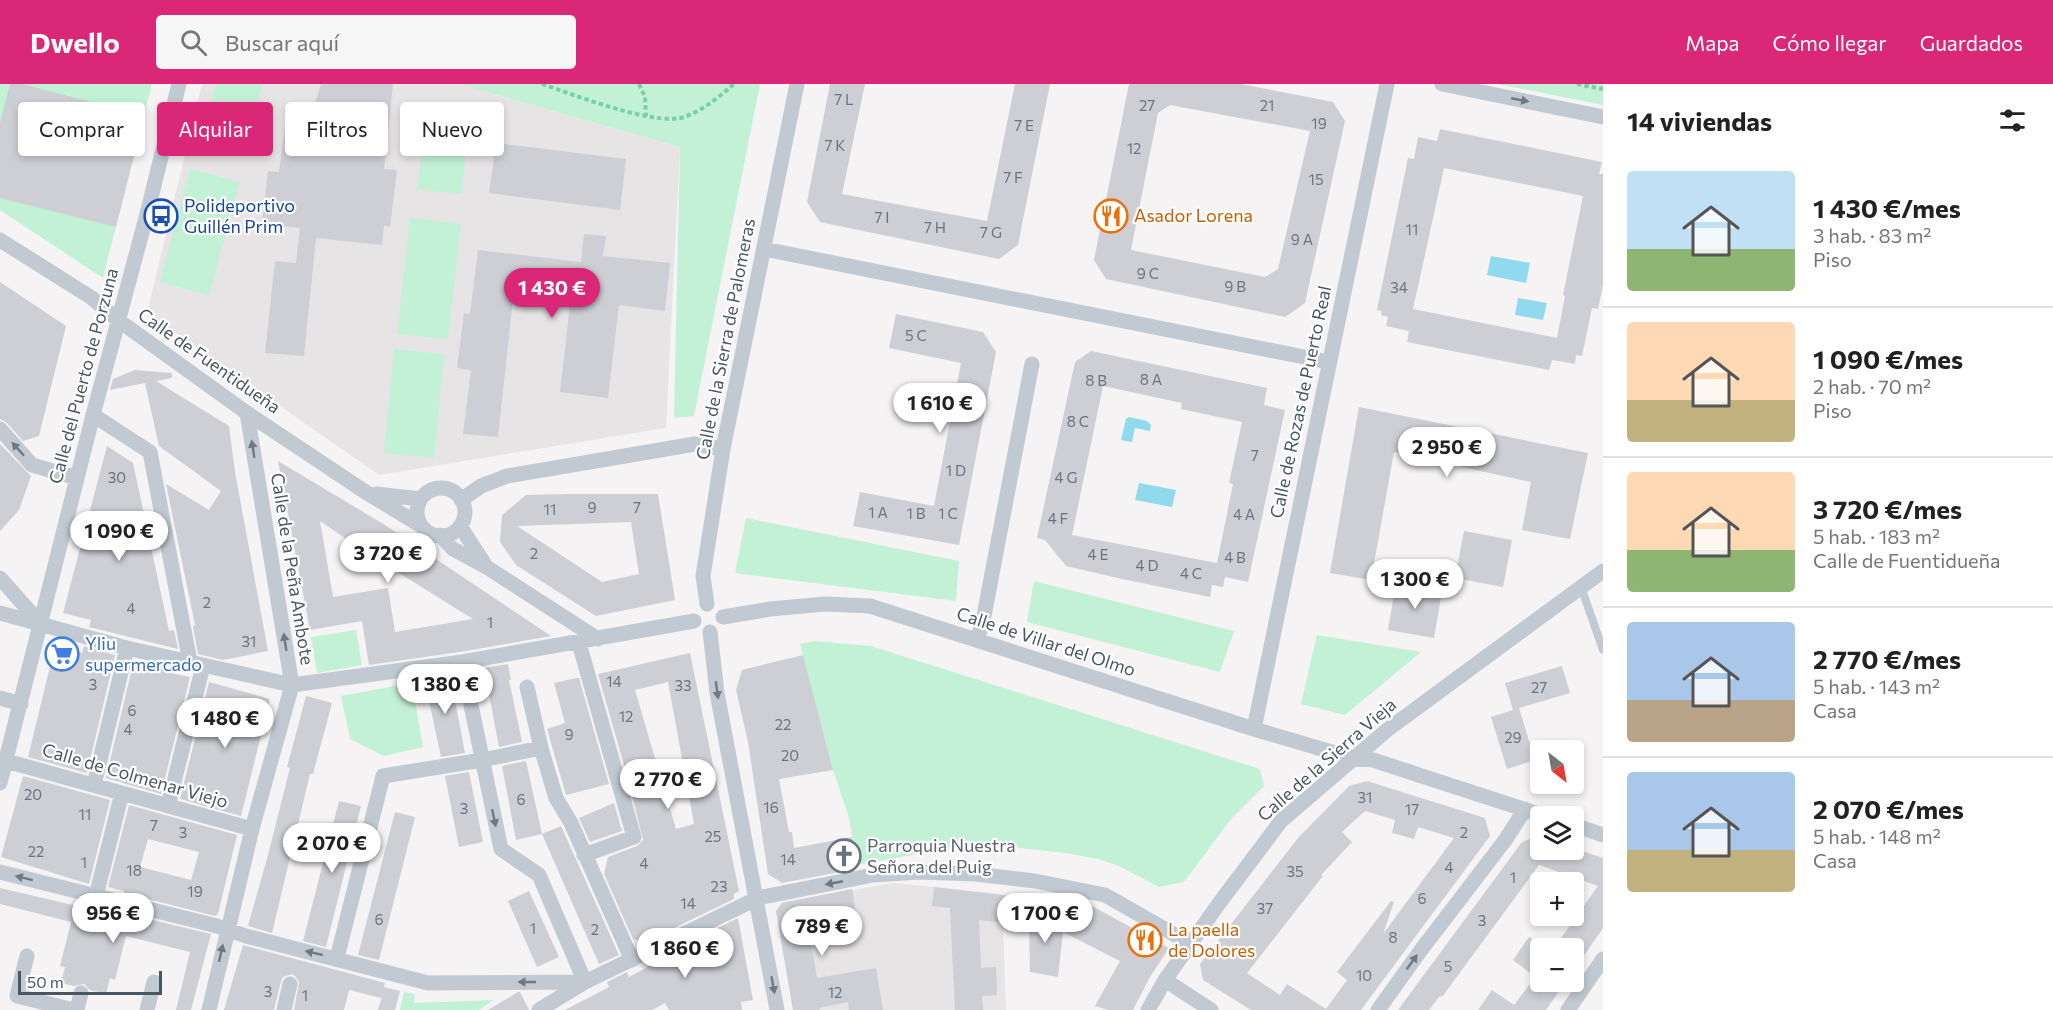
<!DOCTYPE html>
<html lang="es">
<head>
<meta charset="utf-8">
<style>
	:root { --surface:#fff; --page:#f6f6f6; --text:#222; --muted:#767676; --line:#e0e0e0; --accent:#db2777 }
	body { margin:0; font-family:Commissioner,sans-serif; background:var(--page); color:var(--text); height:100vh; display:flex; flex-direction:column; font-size:22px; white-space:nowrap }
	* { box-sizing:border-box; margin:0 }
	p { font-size:20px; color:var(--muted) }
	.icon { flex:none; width:33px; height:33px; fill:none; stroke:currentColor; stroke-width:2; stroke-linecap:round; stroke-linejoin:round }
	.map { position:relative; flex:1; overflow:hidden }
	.details { display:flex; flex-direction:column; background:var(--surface); width:450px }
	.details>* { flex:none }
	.banner { position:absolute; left:18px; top:18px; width:570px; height:54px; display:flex; gap:12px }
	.needle { width:39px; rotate:149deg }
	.buttons { position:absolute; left:1530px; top:656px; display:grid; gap:12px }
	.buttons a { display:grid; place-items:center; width:54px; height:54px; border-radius:6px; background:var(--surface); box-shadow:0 3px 9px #0003; font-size:30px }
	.scale { position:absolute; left:18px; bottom:15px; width:144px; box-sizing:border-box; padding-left:6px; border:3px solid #4a5661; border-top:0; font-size:16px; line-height:21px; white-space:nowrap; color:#4a5661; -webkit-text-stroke:4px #fff; paint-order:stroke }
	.price { position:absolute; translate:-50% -51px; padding:0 14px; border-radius:21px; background:#fff; color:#222; font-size:20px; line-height:39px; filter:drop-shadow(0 2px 3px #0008) }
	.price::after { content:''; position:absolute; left:50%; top:36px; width:18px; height:14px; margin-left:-9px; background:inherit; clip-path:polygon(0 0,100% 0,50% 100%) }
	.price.current { background:var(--accent); color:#fff }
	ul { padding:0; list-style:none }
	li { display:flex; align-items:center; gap:18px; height:150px; padding:0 24px }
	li+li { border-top:2px solid var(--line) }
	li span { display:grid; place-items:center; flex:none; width:168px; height:120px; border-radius:6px; color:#555 }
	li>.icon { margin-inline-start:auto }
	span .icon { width:72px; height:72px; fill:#fffc; stroke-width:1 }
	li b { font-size:26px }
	h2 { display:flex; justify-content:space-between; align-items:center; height:72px; padding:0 24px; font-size:26px }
	.pill { padding:0 21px; border-radius:6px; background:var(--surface); box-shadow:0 3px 9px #0003; font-size:21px; line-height:54px }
	.pill.current { background:var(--accent); color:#fff }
	header { display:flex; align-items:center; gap:36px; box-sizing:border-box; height:84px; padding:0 30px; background:var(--accent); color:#fff }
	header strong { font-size:28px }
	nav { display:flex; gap:33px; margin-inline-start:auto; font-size:21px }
	.search { width:420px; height:54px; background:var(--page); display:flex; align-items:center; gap:15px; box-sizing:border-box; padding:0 21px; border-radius:6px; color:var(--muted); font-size:22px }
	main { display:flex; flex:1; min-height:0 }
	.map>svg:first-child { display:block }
	.education { fill:#e6e4e5 }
	.green { fill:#c3f1d5 }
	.water { fill:#90daee }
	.building { fill:#cdcfd5; fill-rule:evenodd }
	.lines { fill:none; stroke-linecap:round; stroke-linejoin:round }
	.path { stroke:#7ad0a6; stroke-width:4; stroke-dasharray:4.5 3; stroke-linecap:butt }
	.lane { stroke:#c1cad2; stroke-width:8 }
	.street { stroke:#c1cad2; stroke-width:15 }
	.oneway { fill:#6e7983 }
	.labels { text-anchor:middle; stroke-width:4.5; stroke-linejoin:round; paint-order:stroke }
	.number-label { font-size:15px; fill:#6b747e }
	.transit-label { font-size:18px; fill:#164399; stroke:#fff; text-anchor:start }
	.food-label { font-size:18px; fill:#c56008; stroke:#fff; text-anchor:start }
	.street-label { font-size:18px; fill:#4a5661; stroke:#fff }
	.shop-label { font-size:18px; fill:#366cbe; stroke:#fff; text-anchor:start }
	.worship-label { font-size:18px; fill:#5b616d; stroke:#fff; text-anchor:start }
</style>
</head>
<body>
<header>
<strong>Dwello</strong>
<div class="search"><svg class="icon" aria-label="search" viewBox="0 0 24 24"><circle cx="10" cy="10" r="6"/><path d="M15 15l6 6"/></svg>Buscar aquí</div>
<nav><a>Mapa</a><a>Cómo llegar</a><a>Guardados</a></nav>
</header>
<main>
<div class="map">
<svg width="1603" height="926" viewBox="0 0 1603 926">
	<rect width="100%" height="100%" fill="#f5f3f3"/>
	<!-- education -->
	<path class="education" d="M202 0H459L680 63 666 344 379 391 147 229Z
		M894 799 1002 810 1006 926H793L776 827 782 818Z"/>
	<!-- green -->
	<path class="green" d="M0 0H152L103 194 0 126Z
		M216 0H263L249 51 206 40Z
		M459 0H760L694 332 674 334 680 63Z
		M1497 0H1603V21Z
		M428 24 471 30 461 110 417 105Z
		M190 85 240 98 209 211 160 198Z
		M410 134 461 140 448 255 397 250Z
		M394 265 444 270 434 374 384 369Z
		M746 434 959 477 956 517 735 489Z
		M1034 497 1234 547 1220 588 1027 538Z
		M356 546 362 581 317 589 311 553Z
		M1317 551 1421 568 1345 631 1301 620Z
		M814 557 871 562 1260 685 1264 702 1231 735 1184 798 1159 803 1119 782 1098 775 1066 769 977 759 857 781 849 734 833 686 800 560Z
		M412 599 423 663 384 672 350 655 341 612Z
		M404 908 415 910 414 919 494 916 479 926H400Z"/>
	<!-- water -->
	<path class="water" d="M1491 172 1530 179 1526 199 1487 191Z
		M1518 214 1547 219 1543 236 1515 231Z
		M1129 333 1147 337 1151 341 1150 347 1135 344 1132 358 1121 356 1126 335Z
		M1139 399 1176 406 1172 423 1135 416Z"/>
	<!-- building -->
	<path class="building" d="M10 0H23L144 32 116 143 0 114V39Z
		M321 0H393L384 85 397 86 390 143 384 142 382 161 316 154 304 272 265 269 275 177 296 179 300 144 262 140 268 87 279 88 287 29 311 32Z
		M830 0H865L842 110 987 137 1015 0H1050L1018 161 999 175 820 138 807 118Z
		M1129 0H1241L1333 18 1345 37 1305 219 1285 233 1106 195 1094 176ZM1170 21 1310 47 1278 185 1265 193 1131 166 1158 29Z
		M1440 45 1602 78 1599 90H1603V201L1598 225 1592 224 1582 272 1576 271 1575 280 1552 276 1549 286 1407 258 1409 247 1386 242 1388 233 1381 231 1382 227 1377 226 1408 74 1414 75 1418 53 1437 57ZM1444 84 1583 112 1563 211 1565 212 1557 254 1413 225Z
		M496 59 626 75 620 126 489 109Z
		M584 150 606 152 603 172 670 179 665 227 619 221 608 314 560 308 570 221 513 215 498 353 463 350 471 286 457 284 464 229 470 230 478 166 581 178Z
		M0 198 66 242 39 352 23 357 7 339 0 335Z
		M896 230 983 248 996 268 959 461 853 442 860 408 934 422 961 279 889 264Z
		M1091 267 1267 304 1264 321 1285 326 1248 498 1225 493 1223 503 1212 501 1210 513 1122 495 1066 482 1045 456 1037 454 1075 278ZM1103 302 1182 319 1181 325 1242 338 1229 399 1233 400 1217 479 1072 451Z
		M135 286 172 289V294L156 297 229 342 235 388 268 567 223 576 198 570 193 542 195 541 166 400 209 426 221 407 159 362 145 299 110 306 113 295Z
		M1359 323 1588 369 1570 455 1522 446 1531 398 1394 368 1371 496 1330 489Z
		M0 360 31 392 19 426 0 447Z
		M107 362 133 379 169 547 174 546 178 565 89 543 91 536 63 529Z
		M278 377 385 441 551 552 466 567 369 581 362 537 310 546ZM320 437 370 471 473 535 395 548 388 504 333 513Z
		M569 410H658L675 516 596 532 516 481 500 458 502 431 526 411ZM631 438 639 490 602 498 517 442Z
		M1464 447 1512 456 1503 503 1455 494Z
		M1396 499 1442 507 1434 554 1388 546Z
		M55 562 82 569 84 562 115 571 87 689 28 673Z
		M690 569 739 807 734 810V815L645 858 633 855 604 790 608 773 637 762 643 756 632 711 662 698 676 745 694 740 668 598 635 606 659 688 628 695 598 590Z
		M803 571 833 686 779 695 789 748H792L794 764 852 753 857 781 849 782 850 786 782 799 768 790 748 658 736 606 742 586Z
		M134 576 177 585 166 588 190 593 161 710 106 694Z
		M508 580 511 596H509L522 658 499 663 484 584Z
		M1562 582 1570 609 1519 624 1535 676 1507 685 1491 633 1513 626 1505 599Z
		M450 590 465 669 441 673 424 593Z
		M576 594H579L609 700 566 711 547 645 565 639 554 599Z
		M209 598 270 615 241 732 180 715Z
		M306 612 332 619 313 690H310L272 849 248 842 268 771 290 684 287 683Z
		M526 677 542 750 516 756 502 682Z
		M469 688 483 758 459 763 445 692Z
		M23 692 110 716 89 800 1 773Z
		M1367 697 1485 734 1490 752 1361 926H1251L1203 896 1200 880 1298 754 1349 702ZM1365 727 1395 736 1392 749 1414 755 1418 743 1454 754 1383 850 1394 818 1391 817 1337 888 1347 896 1326 925 1287 900 1280 911 1247 889 1323 792 1321 791 1352 758 1342 748Z
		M339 717 361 722 326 863 303 857Z
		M614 719 622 747 590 758 579 734Z
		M129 721 237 751 218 830 215 832 124 809V807L108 803ZM148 755 199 768 191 796 140 783Z
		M395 728 415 733 379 876 358 871Z
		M561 742 619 871 599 880 542 750Z
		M1540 751V765H1576L1603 774V844L1574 886V864H1554L1598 802 1539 781 1442 913 1440 912 1429 926H1398L1522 758Z
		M934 803 1092 822 1169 864 1150 893 1133 926H1108L1095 922 1120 877 1063 848 1058 893 1030 888 1029 842 979 836 981 884 996 883 997 911 982 912 983 926H955L950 824 932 822Z
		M0 804 90 825 86 841 114 849 119 828 211 850 191 926H176L190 868 126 852 115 896 110 894 106 910 90 906 84 900 74 902 61 899 65 883 60 882 71 838 0 820Z
		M852 805 857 834 808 842 817 894 876 884 883 926H849L848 918 819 924 820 926H793L776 827 782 819Z
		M529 807 559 873 537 883 508 817Z
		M738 834 753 916 741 918 742 926H669L665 919 652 926H565L609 903 607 898 627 888 629 893 679 866 675 865Z
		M1529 853 1540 861V868L1533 891 1513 876Z
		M243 861 385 899 384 903 400 907 395 926H378L384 904 381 914 349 906 344 926H294L299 898 296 893 292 890 283 893 281 897 274 926H224Z
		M1532 897H1566L1546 926H1478L1492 906 1514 921Z
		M518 908H520L529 926H488Z"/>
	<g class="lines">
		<!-- path -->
		<path class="path" d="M542 0C572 10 656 43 684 33 702 27 719 13 734 0
			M639 0 645 13 646 32
			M1577 0 1603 5"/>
		<!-- lane -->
		<path class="lane" d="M1581 503 1603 566"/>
		<!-- street -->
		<path class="street" d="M1442 0 1603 33
			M0 156 92 214 118 236 247 329 367 409 420 441
			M764 165 1329 278
			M93 331 150 368 190 578
			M0 345 32 381 77 394
			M417 428a24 24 0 1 1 48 0a24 24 0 1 1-48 0Z
			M376 410 421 415
			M461 416 481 402 507 392 695 360 723 365
			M460 442 484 479
			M440 451 453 465 488 484 598 555
			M0 494 41 540
			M707 520 703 492 723 365 797 0
			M0 529 127 564 292 601 462 578 694 537
			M723 533 770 525 825 520 870 522 1254 645 1352 674 1373 676 1545 732
			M710 548 717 609 777 926
			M977 556 983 537 1032 280
			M579 559 634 753 584 771
			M527 603 541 664 556 714 571 739 632 876
			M0 614 21 620
			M1254 645 1387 0
			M6 677 252 745
			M0 699 93 331 147 130 179 0
			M94 701 127 564
			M168 722 203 582
			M1574 741 1603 751
			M0 788 217 842 246 852 428 899 585 898 539 791 501 765 462 578
			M96 812 122 709
			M27 872 17 912 74 926
			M337 874 383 692 482 676 541 664
			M1165 896 1211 926
			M77 926 81 909
			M147 926 154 898
			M209 926 252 745 292 601 247 329
			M284 926 290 900
			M539 926 585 898 758 814 873 791 919 788 975 790 1035 797 1105 811 1191 860
			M1148 926 1165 896 1220 818 1281 737 1387 646 1603 487
			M1378 926 1421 866 1506 755 1525 725
			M1568 926 1603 875"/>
	</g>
	<!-- one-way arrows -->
	<defs><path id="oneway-solid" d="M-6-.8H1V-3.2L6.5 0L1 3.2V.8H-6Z" transform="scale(1.5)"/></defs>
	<g class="oneway">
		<use href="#oneway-solid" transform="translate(1520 16) rotate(11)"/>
		<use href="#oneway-solid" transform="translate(18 365) rotate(-132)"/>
		<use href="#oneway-solid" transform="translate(253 365) rotate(-99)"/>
		<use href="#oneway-solid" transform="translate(285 558) rotate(-99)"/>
		<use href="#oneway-solid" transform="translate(717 606) rotate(82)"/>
		<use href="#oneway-solid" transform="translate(494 734) rotate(78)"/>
		<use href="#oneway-solid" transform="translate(24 794) rotate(-166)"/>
		<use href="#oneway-solid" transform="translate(834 799) rotate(169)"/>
		<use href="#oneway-solid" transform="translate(221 869) rotate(-77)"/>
		<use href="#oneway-solid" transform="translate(314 869) rotate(-167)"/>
		<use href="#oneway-solid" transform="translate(1412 878) rotate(-54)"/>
		<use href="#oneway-solid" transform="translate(527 898) rotate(180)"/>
		<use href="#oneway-solid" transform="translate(773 901) rotate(80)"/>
	</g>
	<!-- icons -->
	<defs>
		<g id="bus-ring" transform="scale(1.725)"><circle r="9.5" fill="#fff" stroke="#1a4fb4" stroke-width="1.5"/><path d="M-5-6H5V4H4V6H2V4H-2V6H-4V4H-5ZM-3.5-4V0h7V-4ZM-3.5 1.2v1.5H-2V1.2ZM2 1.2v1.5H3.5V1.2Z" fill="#1a4fb4"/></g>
		<g id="restaurant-ring" transform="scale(1.725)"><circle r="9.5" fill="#fff" stroke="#e8710a" stroke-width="1.5"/><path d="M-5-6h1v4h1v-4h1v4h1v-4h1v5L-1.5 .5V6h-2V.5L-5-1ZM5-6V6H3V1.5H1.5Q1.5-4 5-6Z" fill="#e8710a"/></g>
		<g id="supermarket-ring" transform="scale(1.725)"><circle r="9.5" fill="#fff" stroke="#3f7fe0" stroke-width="1.5"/><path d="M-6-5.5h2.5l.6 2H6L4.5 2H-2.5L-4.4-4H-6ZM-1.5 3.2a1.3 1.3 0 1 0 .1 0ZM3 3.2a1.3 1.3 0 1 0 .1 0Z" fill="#3f7fe0"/></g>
		<g id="church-ring" transform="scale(1.725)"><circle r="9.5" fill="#fff" stroke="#6b7280" stroke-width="1.5"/><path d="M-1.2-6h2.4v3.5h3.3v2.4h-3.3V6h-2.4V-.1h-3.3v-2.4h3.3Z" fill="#6b7280"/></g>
	</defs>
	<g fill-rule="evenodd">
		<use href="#bus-ring" x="161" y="132"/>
		<use href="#restaurant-ring" x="1111" y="132"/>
		<use href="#supermarket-ring" x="62" y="570"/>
		<use href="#church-ring" x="844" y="772"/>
		<use href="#restaurant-ring" x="1145" y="856"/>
	</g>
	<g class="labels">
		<!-- number labels -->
		<g class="number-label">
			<text x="844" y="21">7 L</text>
			<text x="1147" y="27">27</text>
			<text x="1267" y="27">21</text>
			<text x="1319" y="45">19</text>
			<text x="1024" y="47">7 E</text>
			<text x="835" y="67">7 K</text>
			<text x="1134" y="70">12</text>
			<text x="1013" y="99">7 F</text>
			<text x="1316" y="101">15</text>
			<text x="882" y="139">7 I</text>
			<text x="935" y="149">7 H</text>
			<text x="1412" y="151">11</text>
			<text x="991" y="154">7 G</text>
			<text x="1302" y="161">9 A</text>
			<text x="1148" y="195">9 C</text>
			<text x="1235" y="208">9 B</text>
			<text x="1399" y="209">34</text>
			<text x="916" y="257">5 C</text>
			<text x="1151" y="301">8 A</text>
			<text x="1096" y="302">8 B</text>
			<text x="1078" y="343">8 C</text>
			<text x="1255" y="377">7</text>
			<text x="956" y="392">1 D</text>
			<text x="117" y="399">30</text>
			<text x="1066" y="399">4 G</text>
			<text x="592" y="429">9</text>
			<text x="637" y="429">7</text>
			<text x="550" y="431">11</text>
			<text x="878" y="434">1 A</text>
			<text x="916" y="435">1 B</text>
			<text x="948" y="435">1 C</text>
			<text x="1244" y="436">4 A</text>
			<text x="1058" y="440">4 F</text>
			<text x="534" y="475">2</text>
			<text x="1098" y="476">4 E</text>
			<text x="1235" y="479">4 B</text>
			<text x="1147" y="487">4 D</text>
			<text x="1191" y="495">4 C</text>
			<text x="207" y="524">2</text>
			<text x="131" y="530">4</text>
			<text x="490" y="544">1</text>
			<text x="249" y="563">31</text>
			<text x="614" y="603">14</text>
			<text x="93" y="606">3</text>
			<text x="683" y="607">33</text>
			<text x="1539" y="609">27</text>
			<text x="132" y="632">6</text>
			<text x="626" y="638">12</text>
			<text x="783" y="646">22</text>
			<text x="128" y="651">4</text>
			<text x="569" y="656">9</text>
			<text x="1513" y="659">29</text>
			<text x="790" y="677">20</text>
			<text x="33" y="716">20</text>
			<text x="1365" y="719">31</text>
			<text x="521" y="721">6</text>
			<text x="771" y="729">16</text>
			<text x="464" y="730">3</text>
			<text x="1412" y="731">17</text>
			<text x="85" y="736">11</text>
			<text x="154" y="747">7</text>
			<text x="183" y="754">3</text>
			<text x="1464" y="754">2</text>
			<text x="713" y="758">25</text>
			<text x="36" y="773">22</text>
			<text x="788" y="781">14</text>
			<text x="84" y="784">1</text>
			<text x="644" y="785">4</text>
			<text x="1449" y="789">4</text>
			<text x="134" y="792">18</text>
			<text x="1295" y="793">35</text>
			<text x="1513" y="799">1</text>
			<text x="719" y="808">23</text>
			<text x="195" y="813">19</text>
			<text x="1422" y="820">6</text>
			<text x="688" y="825">14</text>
			<text x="1265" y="830">37</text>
			<text x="379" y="841">6</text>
			<text x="1482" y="842">3</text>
			<text x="533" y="850">1</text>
			<text x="595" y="851">2</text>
			<text x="1393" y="859">8</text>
			<text x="1448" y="888">5</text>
			<text x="1364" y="897">10</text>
			<text x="268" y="913">3</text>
			<text x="835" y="914">12</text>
			<text x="305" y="917">1</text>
		</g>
		<!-- transit labels -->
		<g class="transit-label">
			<text x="184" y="128">Polideportivo<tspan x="184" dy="21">Guillén Prim</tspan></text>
		</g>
		<!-- food labels -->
		<g class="food-label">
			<text x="1134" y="138">Asador Lorena</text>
			<text x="1168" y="852">La paella<tspan x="1168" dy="21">de Dolores</tspan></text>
		</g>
		<!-- street labels -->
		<g class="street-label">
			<text transform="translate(726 255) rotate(-79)" y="6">Calle de la Sierra de Palomeras</text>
			<text transform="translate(209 277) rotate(35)" y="6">Calle de Fuentidueña</text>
			<text transform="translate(84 292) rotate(-75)" y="6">Calle del Puerto de Porzuna</text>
			<text transform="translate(1301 318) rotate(-78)" y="6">Calle de Rozas de Puerto Real</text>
			<text transform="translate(292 485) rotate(81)" y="6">Calle de la Peña Ambote</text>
			<text transform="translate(1046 558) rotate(18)" y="6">Calle de Villar del Olmo</text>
			<text transform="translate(1327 676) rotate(-41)" y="6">Calle de la Sierra Vieja</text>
			<text transform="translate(135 692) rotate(16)" y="6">Calle de Colmenar Viejo</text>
		</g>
		<!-- shop labels -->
		<g class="shop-label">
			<text x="85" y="566">Yliu<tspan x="85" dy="21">supermercado</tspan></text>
		</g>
		<!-- worship labels -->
		<g class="worship-label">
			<text x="867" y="768">Parroquia Nuestra<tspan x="867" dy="21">Señora del Puig</tspan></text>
		</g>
	</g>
</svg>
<div class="buttons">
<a><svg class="needle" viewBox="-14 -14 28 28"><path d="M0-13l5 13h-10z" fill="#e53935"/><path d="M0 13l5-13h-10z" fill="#767676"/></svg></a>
<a><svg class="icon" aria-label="layers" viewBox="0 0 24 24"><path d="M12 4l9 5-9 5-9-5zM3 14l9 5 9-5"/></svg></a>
<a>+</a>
<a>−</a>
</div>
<div class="scale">50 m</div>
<b class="price current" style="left:552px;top:235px">1 430 €</b>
<b class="price" style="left:940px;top:350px">1 610 €</b>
<b class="price" style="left:1447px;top:394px">2 950 €</b>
<b class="price" style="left:119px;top:478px">1 090 €</b>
<b class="price" style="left:388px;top:500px">3 720 €</b>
<b class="price" style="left:1415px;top:526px">1 300 €</b>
<b class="price" style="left:445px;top:631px">1 380 €</b>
<b class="price" style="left:225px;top:665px">1 480 €</b>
<b class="price" style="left:668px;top:726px">2 770 €</b>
<b class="price" style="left:332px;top:790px">2 070 €</b>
<b class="price" style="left:113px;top:860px">956 €</b>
<b class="price" style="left:1045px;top:860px">1 700 €</b>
<b class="price" style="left:822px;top:873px">789 €</b>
<b class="price" style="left:685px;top:895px">1 860 €</b>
<div class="banner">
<a class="pill">Comprar</a>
<a class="pill current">Alquilar</a>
<a class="pill">Filtros</a>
<a class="pill">Nuevo</a>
</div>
</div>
<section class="details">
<h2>14 viviendas<svg class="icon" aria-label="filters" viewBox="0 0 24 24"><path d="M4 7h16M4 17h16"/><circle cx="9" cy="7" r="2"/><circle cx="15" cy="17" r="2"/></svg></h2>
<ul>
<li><span style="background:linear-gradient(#bfe0f5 65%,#8fb573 0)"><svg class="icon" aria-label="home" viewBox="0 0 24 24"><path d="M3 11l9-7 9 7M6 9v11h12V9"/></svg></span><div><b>1 430 €/mes</b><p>3 hab. · 83 m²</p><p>Piso</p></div></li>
<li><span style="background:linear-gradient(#ffd9b3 65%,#c2b280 0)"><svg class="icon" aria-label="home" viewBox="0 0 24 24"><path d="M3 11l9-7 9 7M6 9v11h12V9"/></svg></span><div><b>1 090 €/mes</b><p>2 hab. · 70 m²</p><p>Piso</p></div></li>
<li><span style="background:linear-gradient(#ffd9b3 65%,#8fb573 0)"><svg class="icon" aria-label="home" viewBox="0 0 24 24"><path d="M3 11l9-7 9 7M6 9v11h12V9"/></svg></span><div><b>3 720 €/mes</b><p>5 hab. · 183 m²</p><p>Calle de Fuentidueña</p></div></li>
<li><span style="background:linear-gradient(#a9c7e8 65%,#b9a48a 0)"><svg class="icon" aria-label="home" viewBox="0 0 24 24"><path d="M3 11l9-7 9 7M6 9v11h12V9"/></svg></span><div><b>2 770 €/mes</b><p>5 hab. · 143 m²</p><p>Casa</p></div></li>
<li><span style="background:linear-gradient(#a9c7e8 65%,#c2b280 0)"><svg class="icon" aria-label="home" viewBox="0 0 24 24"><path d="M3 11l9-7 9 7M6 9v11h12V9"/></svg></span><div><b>2 070 €/mes</b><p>5 hab. · 148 m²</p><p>Casa</p></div></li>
</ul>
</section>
</main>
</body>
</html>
